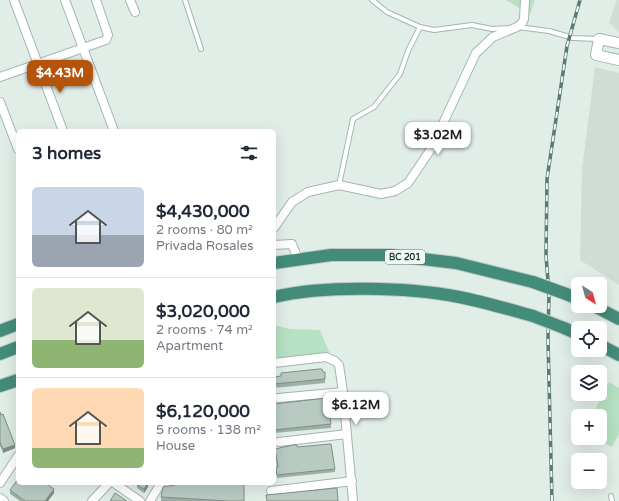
<!DOCTYPE html>
<html lang="en">
<head>
<meta charset="utf-8">
<style>
	:root { --surface:#fff; --page:#f6f6f7; --text:#1f2937; --muted:#747a83; --line:#e0e1e3; --accent:#b45309 }
	body { margin:0; font-family:"Varela Round",sans-serif; background:var(--page); color:var(--text); height:100vh; display:flex; flex-direction:column; font-size:15px; white-space:nowrap }
	* { box-sizing:border-box; margin:0 }
	p { font-size:13px; color:var(--muted) }
	.icon { flex:none; width:22px; height:22px; fill:none; stroke:currentColor; stroke-width:2; stroke-linecap:round; stroke-linejoin:round }
	.map { position:relative; flex:1; overflow:hidden }
	.side { position:absolute; left:16px; top:129px; width:260px; height:356px; display:flex; flex-direction:column; background:var(--surface); border-radius:6px; box-shadow:0 4px 16px #0002 }
	.side>* { flex:none }
	.needle { width:26px; rotate:144deg }
	.controls { position:absolute; left:571px; top:277px; display:grid; gap:8px }
	.controls a { display:grid; place-items:center; width:36px; height:36px; border-radius:6px; background:var(--surface); box-shadow:0 4px 16px #0002; font-size:20px }
	.price { position:absolute; translate:-50% -34px; padding:0 9px; border-radius:8px; background:#fff; color:#222; font-size:13px; line-height:26px; filter:drop-shadow(0 1px 2px #0008) }
	.price::after { content:''; position:absolute; left:50%; top:24px; width:12px; height:9px; margin-left:-6px; background:inherit; clip-path:polygon(0 0,100% 0,50% 100%) }
	.price.on { background:var(--accent); color:#fff }
	ul { padding:0; list-style:none }
	li { display:flex; align-items:center; gap:12px; height:100px; padding:0 16px }
	li+li { border-top:1px solid var(--line) }
	li span { display:grid; place-items:center; flex:none; width:112px; height:80px; border-radius:6px; color:#555 }
	li>.icon { margin-inline-start:auto }
	span .icon { width:48px; height:48px; fill:#fffc; stroke-width:1 }
	li b { font-size:17px }
	h2 { display:flex; justify-content:space-between; align-items:center; height:48px; padding:0 16px; font-size:17px }
	.map>svg:first-child { display:block }
	.built { fill:#cfddd6 }
	.green { fill:#b7e1c2 }
	.lines { fill:none; stroke-linecap:round; stroke-linejoin:round }
	.service-casing { stroke:#a3b6ae; stroke-width:6 }
	.minor-casing { stroke:#a3b6ae; stroke-width:10 }
	.tertiary-casing { stroke:#a3b6ae; stroke-width:12 }
	.trunk-casing { stroke:#c0cac7; stroke-width:14 }
	.service { stroke:#fff; stroke-width:4 }
	.minor { stroke:#fff; stroke-width:8 }
	.tertiary { stroke:#fff; stroke-width:10 }
	.trunk { stroke:#448c7a; stroke-width:12 }
	.rail-casing { stroke:#597b72; stroke-width:3.5 }
	.rail { stroke:#f2f9f5; stroke-width:2; stroke-dasharray:6; stroke-linecap:butt }
	.trunk-bridge-casing { stroke:#c0cac7; stroke-width:14; stroke-linecap:butt }
	.trunk-bridge { stroke:#448c7a; stroke-width:12 }
	.wall { fill:#9eafa8 }
	.shaded-wall { fill:#818e88 }
	.building { fill:#b8cbc3; stroke:#818e88 }
	.labels { text-anchor:middle; stroke-width:3; stroke-linejoin:round; paint-order:stroke }
	.shield { fill:#f2f9f5; stroke:#5e786f; stroke-width:1 }
	.shield-label { font-size:9px; font-weight:bold; fill:#1f4036 }
</style>
</head>
<body>
<div class="map">
<svg width="619" height="501" viewBox="0 0 619 501">
	<rect width="100%" height="100%" fill="#e1ede7"/>
	<!-- built -->
	<path class="built" d="M617 0H619V33L609 22Z
		M595 67 619 73V285L580 260 582 169Z"/>
	<!-- green -->
	<path class="green" d="M506 0H535L530 14Z
		M274 325 290 329 320 330 330 354 274 358Z
		M609 382 619 388V434L612 447 594 438H600V416H592Z"/>
	<g class="lines">
		<!-- service casing -->
		<g class="service-casing">
			<path id="service" d="M185 0 201 49
				M372 0 387 12 420 27 434 30 472 25 492 29 511 28
				M517 27 549 31 573 38 599 39
				M339 185 353 119 374 107 400 74 408 51 420 27
				M611 496 612 501"/>
		</g>
		<!-- minor casing -->
		<g class="minor-casing">
			<path id="minor" d="M14 0 63 131
				M65 0 114 131
				M130 0 135 12
				M0 77 106 40 108 35 96 0
				M0 102 18 149
				M274 228 292 202 308 192 339 185 381 194 395 191 408 183 431 149 476 53 493 37 517 27 522 23 524 19 525 0
				M274 245 292 244 298 259
				M274 363 326 357 335 361 339 365 343 392 353 501
				M278 398 343 392
				M279 442 347 434
				M0 483 18 456
				M114 483 140 501
				M271 491 352 481
				M0 498 4 501
				M92 501 109 483
				M150 501 161 483"/>
		</g>
		<!-- tertiary casing -->
		<g class="tertiary-casing">
			<path id="tertiary" d="M619 43 599 39 596 55 619 60"/>
		</g>
		<!-- trunk casing -->
		<g class="trunk-casing">
			<path id="trunk" d="M274 263 331 255H389L456 263 533 282
				M566 294 578 299
				M274 297C324 285 408 287 459 297 484 302 508 309 533 316
				M594 306 619 319
				M564 328 578 334
				M0 331 18 324
				M600 345 619 355
				M0 354 18 347
				M0 386 18 380"/>
		</g>
		<!-- service -->
		<use href="#service" class="service"/>
		<!-- minor -->
		<use href="#minor" class="minor"/>
		<!-- tertiary -->
		<use href="#tertiary" class="tertiary"/>
		<!-- trunk -->
		<use href="#trunk" class="trunk"/>
		<!-- rail casing -->
		<g class="rail-casing">
			<path id="rail" d="M552 501 548 339 549 293 546 256 547 179 567 46 580 0"/>
		</g>
		<!-- rail -->
		<use href="#rail" class="rail"/>
		<!-- trunk-bridge casing -->
		<g class="trunk-bridge-casing">
			<path id="trunk-bridge" d="M533 282 566 294
				M533 316 564 328"/>
		</g>
		<!-- trunk-bridge -->
		<use href="#trunk-bridge" class="trunk-bridge"/>
	</g>
	<!-- wall -->
	<path class="wall" d="M323 372 325 379V383L274 388V377Z
		M274 404 331 424V428L274 433Z
		M0 412 15 448 3 453 0 446Z
		M297 447 335 469V472L277 478 276 467H277L275 452V449Z
		M137 485 148 487 144 493 137 488Z
		M10 490 54 493 48 501H20L10 494Z
		M161 497 244 501H161Z"/>
	<!-- shaded-wall -->
	<path class="shaded-wall" d="M15 445V448L3 453V449Z
		M148 483V487L144 493V489Z
		M54 489V493L48 501H45Z"/>
	<!-- building -->
	<path class="building" d="M319 369H322L323 372H325V379L274 384V377L281 376V373Z
		M327 398 331 424 274 430V404Z
		M0 412 1 415 3 414 15 445 3 449 0 442Z
		M331 444 335 469 277 475 276 467H278L275 449 293 445H297V447Z
		M18 479V483H45L54 489 45 501H25L10 490Z
		M138 483H148L144 489 137 485Z
		M175 483H244V501H228L161 497 163 487 175 485Z
		M337 488 338 501H267L266 495Z
		M115 493 127 501H110Z"/>
	<g class="labels">
		<!-- shield labels -->
		<rect class="shield" x="385" y="250" width="40" height="14" rx="3"/>
		<g class="shield-label">
			<text x="405" y="260">BC 201</text>
		</g>
	</g>
</svg>
<div class="controls">
<a><svg class="needle" viewBox="-14 -14 28 28"><path d="M0-13l5 13h-10z" fill="#e53935"/><path d="M0 13l5-13h-10z" fill="#747a83"/></svg></a>
<a><svg class="icon" aria-label="locate" viewBox="0 0 24 24"><circle cx="12" cy="12" r="6"/><path d="M12 2v4M12 18v4M2 12h4M18 12h4"/></svg></a>
<a><svg class="icon" aria-label="layers" viewBox="0 0 24 24"><path d="M12 4l9 5-9 5-9-5zM3 14l9 5 9-5"/></svg></a>
<a>+</a>
<a>−</a>
</div>
<b class="price on" style="left:60px;top:94px">$4.43M</b>
<b class="price" style="left:438px;top:156px">$3.02M</b>
<b class="price" style="left:356px;top:426px">$6.12M</b>
<section class="side">
<h2>3 homes<svg class="icon" aria-label="filters" viewBox="0 0 24 24"><path d="M4 7h16M4 17h16"/><circle cx="9" cy="7" r="2"/><circle cx="15" cy="17" r="2"/></svg></h2>
<ul>
<li><span style="background:linear-gradient(#c9d6e8 60%,#9aa5b1 0)"><svg class="icon" aria-label="home" viewBox="0 0 24 24"><path d="M3 11l9-7 9 7M6 9v11h12V9"/></svg></span><div><b>$4,430,000</b><p>2 rooms · 80 m²</p><p>Privada Rosales</p></div></li>
<li><span style="background:linear-gradient(#dfe7d0 65%,#8fb573 0)"><svg class="icon" aria-label="home" viewBox="0 0 24 24"><path d="M3 11l9-7 9 7M6 9v11h12V9"/></svg></span><div><b>$3,020,000</b><p>2 rooms · 74 m²</p><p>Apartment</p></div></li>
<li><span style="background:linear-gradient(#ffd9b3 75%,#8fb573 0)"><svg class="icon" aria-label="home" viewBox="0 0 24 24"><path d="M3 11l9-7 9 7M6 9v11h12V9"/></svg></span><div><b>$6,120,000</b><p>5 rooms · 138 m²</p><p>House</p></div></li>
</ul>
</section>
</div>
</body>
</html>
